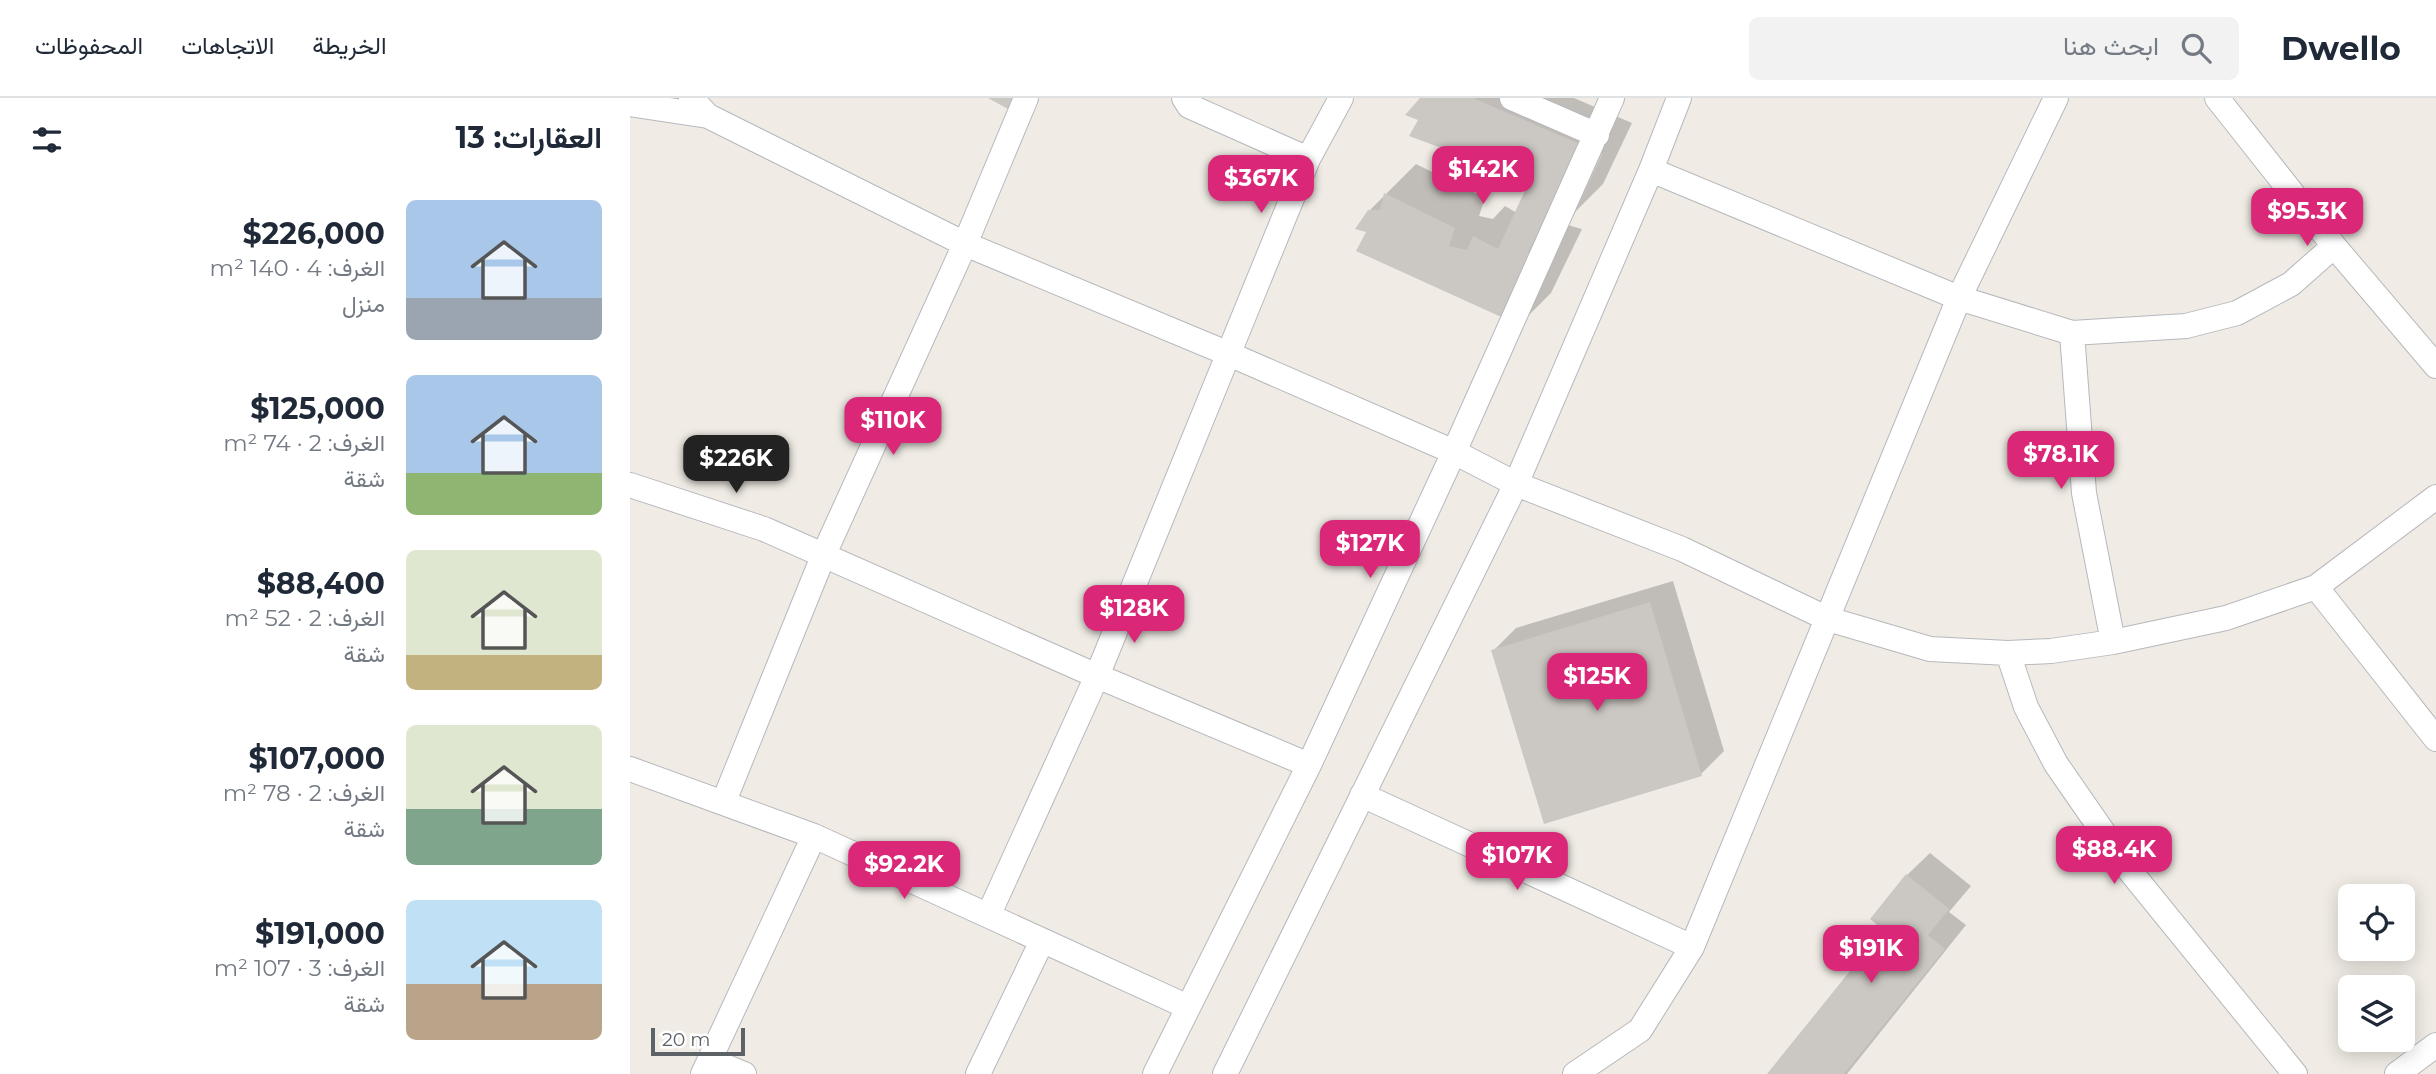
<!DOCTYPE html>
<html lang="ar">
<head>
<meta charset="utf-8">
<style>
	:root { --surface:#fff; --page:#f2f2f3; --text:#1f2937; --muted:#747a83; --line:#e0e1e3; --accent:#db2777 }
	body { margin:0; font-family:Montserrat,Vazirmatn,sans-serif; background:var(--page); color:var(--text); direction:rtl; height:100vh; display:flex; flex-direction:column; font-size:26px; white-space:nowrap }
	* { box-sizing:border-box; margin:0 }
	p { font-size:23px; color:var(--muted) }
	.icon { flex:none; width:38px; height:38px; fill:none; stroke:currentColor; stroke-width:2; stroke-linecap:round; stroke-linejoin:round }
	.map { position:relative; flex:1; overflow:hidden; direction:ltr }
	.panel { display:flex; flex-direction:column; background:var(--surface); width:630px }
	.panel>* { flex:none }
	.buttons { position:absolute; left:1708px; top:786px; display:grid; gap:14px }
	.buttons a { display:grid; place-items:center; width:77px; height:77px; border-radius:10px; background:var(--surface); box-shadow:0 4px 18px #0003; font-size:35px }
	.scale { position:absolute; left:21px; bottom:18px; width:94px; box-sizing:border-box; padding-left:7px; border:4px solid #5d6266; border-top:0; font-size:19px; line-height:24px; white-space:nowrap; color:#5d6266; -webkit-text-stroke:5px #fff; paint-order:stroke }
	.price { position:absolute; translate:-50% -60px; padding:0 16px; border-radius:14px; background:var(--accent); color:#fff; font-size:23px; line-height:46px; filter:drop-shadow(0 2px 4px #0008) }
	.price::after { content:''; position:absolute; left:50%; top:42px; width:21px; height:16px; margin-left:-10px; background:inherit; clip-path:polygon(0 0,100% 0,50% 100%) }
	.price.selected { background:#222; color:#fff }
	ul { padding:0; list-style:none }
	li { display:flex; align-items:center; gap:21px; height:175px; padding:0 28px }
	li span { display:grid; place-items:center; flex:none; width:196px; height:140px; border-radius:10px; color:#555 }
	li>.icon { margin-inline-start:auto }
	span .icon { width:84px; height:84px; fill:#fffc; stroke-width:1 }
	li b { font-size:30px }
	h2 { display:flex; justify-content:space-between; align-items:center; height:84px; padding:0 28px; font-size:30px }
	header { display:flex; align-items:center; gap:42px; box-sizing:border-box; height:98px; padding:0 35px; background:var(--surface); border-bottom:2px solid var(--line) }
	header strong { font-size:33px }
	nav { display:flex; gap:38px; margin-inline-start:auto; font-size:24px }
	.search { width:490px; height:63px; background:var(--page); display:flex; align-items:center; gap:18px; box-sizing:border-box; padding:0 24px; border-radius:10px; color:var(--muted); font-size:26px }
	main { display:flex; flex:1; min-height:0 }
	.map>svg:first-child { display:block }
	.shadow { fill:#0003 }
	.building { fill:#cbc7c2 }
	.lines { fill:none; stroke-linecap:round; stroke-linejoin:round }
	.minor-casing { stroke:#b6b8bc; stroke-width:26 }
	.minor { stroke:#fff; stroke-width:24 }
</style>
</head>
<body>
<header>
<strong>Dwello</strong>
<div class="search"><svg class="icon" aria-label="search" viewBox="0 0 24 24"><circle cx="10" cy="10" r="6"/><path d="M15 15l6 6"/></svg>ابحث هنا</div>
<nav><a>الخريطة</a><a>الاتجاهات</a><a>المحفوظات</a></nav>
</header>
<main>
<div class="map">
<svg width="1806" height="976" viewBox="0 0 1806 976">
	<rect width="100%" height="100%" fill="#f0ece5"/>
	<!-- shadow -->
	<path class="shadow" d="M793 0H944L1002 25 973 86 942 117 927 124 952 131 921 195 890 226 738 133 739 113 786 66 855 100 849 118 863 121 875 108 887 115 899 88 791 21Z
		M1043 483 1094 653 1071 676 863 553 886 530Z
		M1300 755 1341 788 1319 814 1336 827 1217 976H1140L1255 831 1277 777Z"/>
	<!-- building -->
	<path class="building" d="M358 0H396L389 17Z
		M790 0H843L973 56 943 119 922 109 898 154 921 160 891 228 726 153 736 134 725 131 738 112H750L754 95 825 130 819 148 837 152 843 138 868 151 897 88 865 70 779 38 788 22 775 17Z
		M1020 504 1072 678 914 726 861 552Z
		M1276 776 1319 811 1298 837 1315 851 1214 976H1137L1253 832 1240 821Z"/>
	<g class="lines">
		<!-- minor casing -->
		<g class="minor-casing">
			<path id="minor" d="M61 0 78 18 335 146 599 256 824 354 886 386 1052 451 1198 521 1300 551 1378 555 1421 553 1483 544 1596 520 1686 489 1806 399
				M554 0 559 8 678 61
				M882 0 967 37
				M1587 0 1704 148 1806 268
				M0 6 78 18
				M1021 72 1329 200 1442 235 1556 228 1607 215 1661 186 1704 148
				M1442 235 1454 395 1483 544
				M0 387 134 431 467 578 679 667
				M1686 489 1806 641
				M1378 555 1396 609 1426 666 1500 773 1665 976
				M0 671 184 738 558 909
				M732 697 1062 849
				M94 703 194 456 335 146 396 0
				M359 816 467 578 678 61 711 0
				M80 962 114 976
				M73 976 184 738
				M348 976 412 843
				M525 976 679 667 824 354 982 0
				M595 976 886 386 1021 72 1049 0
				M945 976 1010 932 1062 849 1329 200 1426 0
				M1767 976 1806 947"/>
		</g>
		<!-- minor -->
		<use href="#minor" class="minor"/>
	</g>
</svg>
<div class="buttons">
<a><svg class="icon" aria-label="locate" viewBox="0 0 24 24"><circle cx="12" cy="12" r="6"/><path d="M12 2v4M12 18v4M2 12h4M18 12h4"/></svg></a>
<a><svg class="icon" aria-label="layers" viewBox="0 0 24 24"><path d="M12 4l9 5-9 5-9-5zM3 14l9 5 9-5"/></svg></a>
</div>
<div class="scale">20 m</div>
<b class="price" style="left:853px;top:108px">$142K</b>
<b class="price" style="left:631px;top:117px">$367K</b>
<b class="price" style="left:1677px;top:150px">$95.3K</b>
<b class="price" style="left:263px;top:359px">$110K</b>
<b class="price" style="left:1431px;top:393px">$78.1K</b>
<b class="price selected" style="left:106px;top:397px">$226K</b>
<b class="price" style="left:740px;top:482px">$127K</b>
<b class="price" style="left:504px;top:547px">$128K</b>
<b class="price" style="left:967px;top:615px">$125K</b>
<b class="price" style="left:1484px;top:788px">$88.4K</b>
<b class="price" style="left:887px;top:794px">$107K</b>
<b class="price" style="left:274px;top:803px">$92.2K</b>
<b class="price" style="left:1241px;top:887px">$191K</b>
</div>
<section class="panel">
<h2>العقارات: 13<svg class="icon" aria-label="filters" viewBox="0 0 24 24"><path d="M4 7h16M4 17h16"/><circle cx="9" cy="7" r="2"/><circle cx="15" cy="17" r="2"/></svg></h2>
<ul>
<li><span style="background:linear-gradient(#a9c7e8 70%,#9aa5b1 0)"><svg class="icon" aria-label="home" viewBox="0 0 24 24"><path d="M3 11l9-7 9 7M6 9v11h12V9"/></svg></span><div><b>$226,000</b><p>الغرف: 4 · 140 m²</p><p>منزل</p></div></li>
<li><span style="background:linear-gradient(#a9c7e8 70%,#8fb573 0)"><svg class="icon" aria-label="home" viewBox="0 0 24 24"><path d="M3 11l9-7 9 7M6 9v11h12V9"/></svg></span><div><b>$125,000</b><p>الغرف: 2 · 74 m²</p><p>شقة</p></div></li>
<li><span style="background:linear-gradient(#dfe7d0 75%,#c2b280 0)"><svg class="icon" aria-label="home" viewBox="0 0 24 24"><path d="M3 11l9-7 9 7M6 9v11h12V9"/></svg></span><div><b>$88,400</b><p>الغرف: 2 · 52 m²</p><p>شقة</p></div></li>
<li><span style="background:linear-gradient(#dfe7d0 60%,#7fa58c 0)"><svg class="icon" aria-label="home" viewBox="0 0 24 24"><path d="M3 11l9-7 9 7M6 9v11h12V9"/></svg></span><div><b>$107,000</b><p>الغرف: 2 · 78 m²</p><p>شقة</p></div></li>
<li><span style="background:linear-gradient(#bfe0f5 60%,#b9a48a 0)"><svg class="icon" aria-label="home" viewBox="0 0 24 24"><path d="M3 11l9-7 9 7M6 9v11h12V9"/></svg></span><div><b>$191,000</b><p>الغرف: 3 · 107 m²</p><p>شقة</p></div></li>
</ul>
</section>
</main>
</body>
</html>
